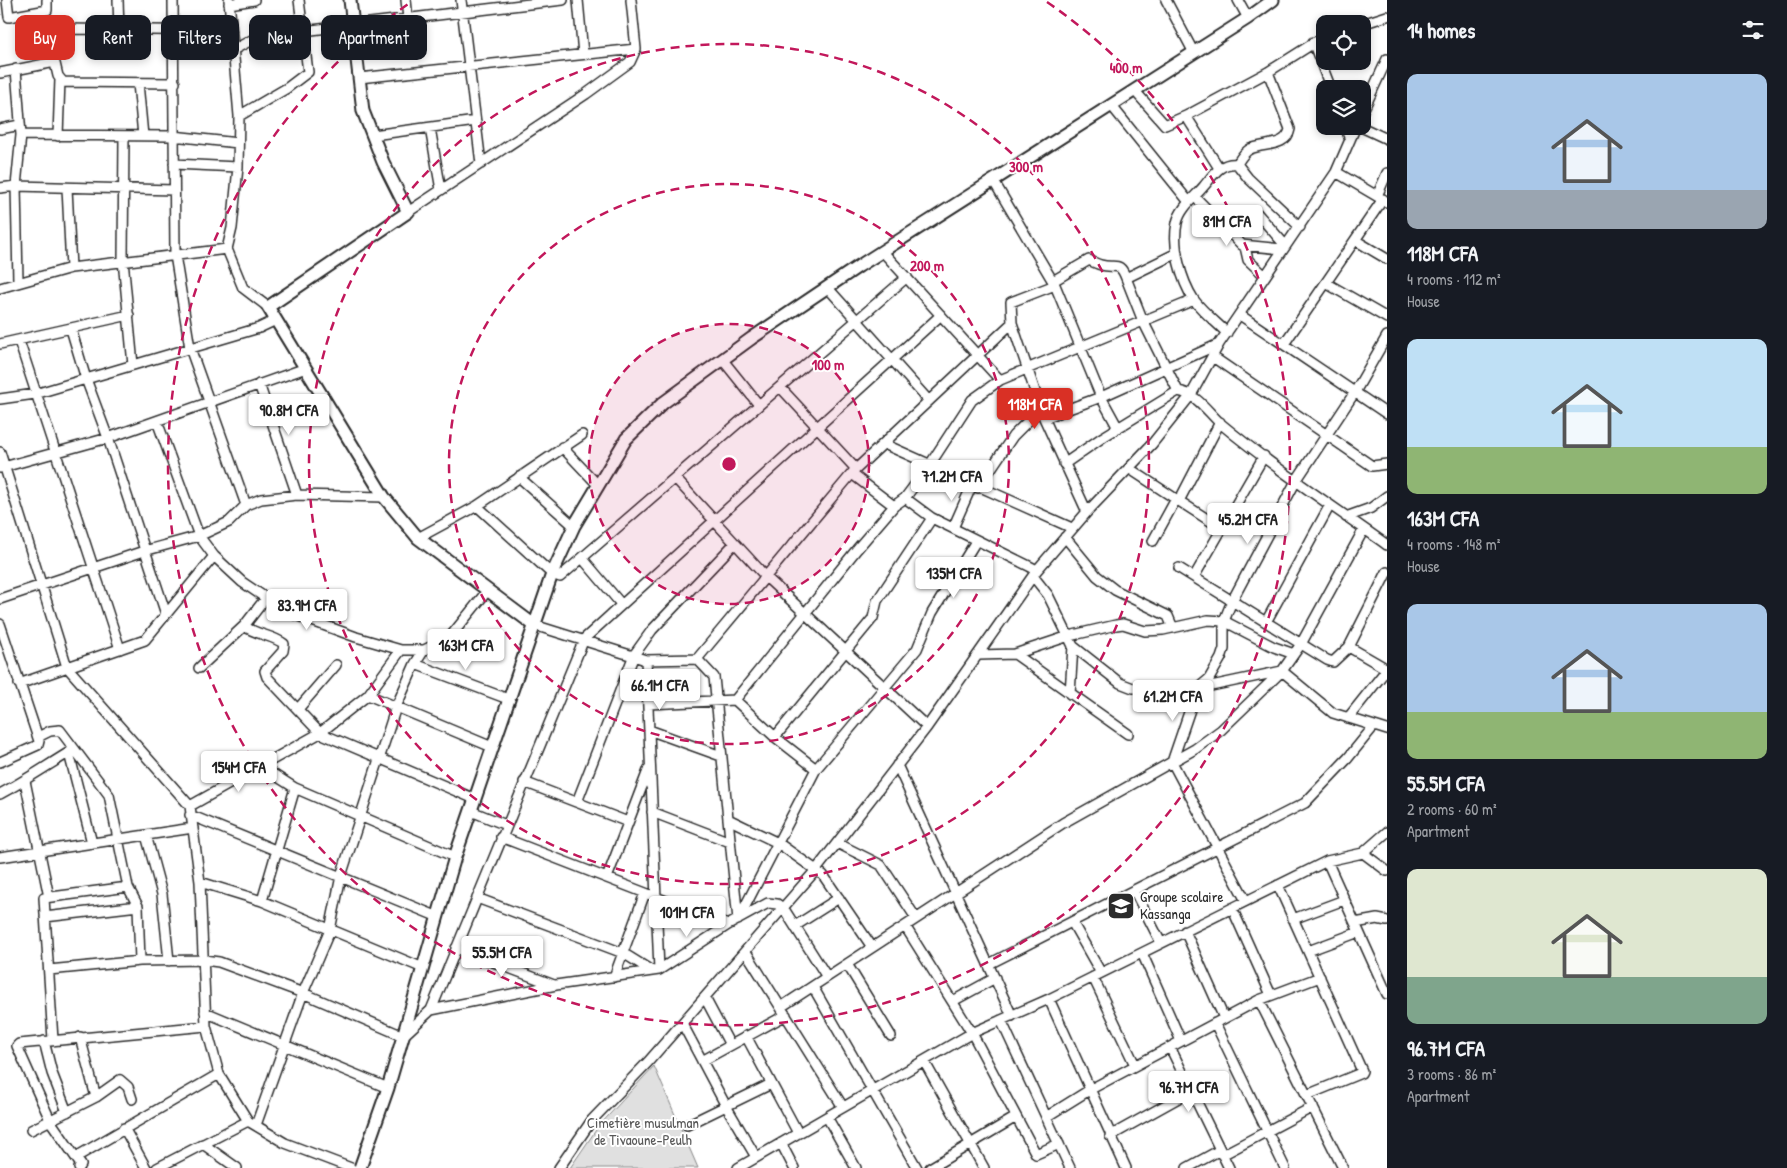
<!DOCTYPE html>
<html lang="en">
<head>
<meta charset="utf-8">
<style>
	:root { --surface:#171b24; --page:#20242c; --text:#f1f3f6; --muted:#9ea1a6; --accent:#d93025 }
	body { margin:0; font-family:"Patrick Hand",sans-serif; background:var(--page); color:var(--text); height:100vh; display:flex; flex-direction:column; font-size:19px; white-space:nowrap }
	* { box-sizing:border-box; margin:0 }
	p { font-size:16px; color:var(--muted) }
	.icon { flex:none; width:28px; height:28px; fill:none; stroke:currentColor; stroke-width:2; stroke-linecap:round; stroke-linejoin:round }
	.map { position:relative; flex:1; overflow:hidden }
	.panel { display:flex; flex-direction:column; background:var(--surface); width:400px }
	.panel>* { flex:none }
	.banner { position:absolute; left:15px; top:15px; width:475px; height:45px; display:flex; gap:10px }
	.buttons { position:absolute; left:1316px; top:15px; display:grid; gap:10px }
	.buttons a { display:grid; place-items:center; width:55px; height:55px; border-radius:10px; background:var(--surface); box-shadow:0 2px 8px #0003; font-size:25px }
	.price { position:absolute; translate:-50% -42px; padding:0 11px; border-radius:5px; background:#fff; color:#222; font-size:16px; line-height:32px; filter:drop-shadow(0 1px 2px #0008) }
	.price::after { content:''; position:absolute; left:50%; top:30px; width:15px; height:11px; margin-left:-8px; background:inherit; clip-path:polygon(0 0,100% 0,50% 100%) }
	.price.selected { background:var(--accent); color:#fff }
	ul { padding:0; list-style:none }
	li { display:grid; align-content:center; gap:10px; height:265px; padding:0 20px }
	li span { display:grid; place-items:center; height:155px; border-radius:10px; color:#555 }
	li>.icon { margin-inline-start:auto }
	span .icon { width:90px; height:90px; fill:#fffc; stroke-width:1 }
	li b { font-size:21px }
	h2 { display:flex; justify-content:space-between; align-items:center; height:60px; padding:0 20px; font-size:21px }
	.pill { padding:0 18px; border-radius:10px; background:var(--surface); box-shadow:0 2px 8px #0003; font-size:18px; line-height:45px }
	.pill.selected { background:var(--accent); color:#fff }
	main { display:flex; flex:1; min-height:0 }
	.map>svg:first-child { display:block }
	.green { fill:#e0e0e0; stroke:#868686 }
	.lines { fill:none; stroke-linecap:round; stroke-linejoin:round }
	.minor-casing { stroke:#2b2b2b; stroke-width:12 }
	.tertiary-casing { stroke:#2b2b2b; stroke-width:15 }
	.minor { stroke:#fff; stroke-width:9 }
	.tertiary { stroke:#fff; stroke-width:11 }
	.ring { fill:none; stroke:#c2185b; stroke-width:2.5; stroke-dasharray:9 6 }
	.labels { text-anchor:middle; stroke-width:4; stroke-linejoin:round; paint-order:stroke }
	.poi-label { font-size:15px; fill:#2b2b2b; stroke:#fff; text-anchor:start }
	.park-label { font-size:15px; fill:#585858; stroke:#fff }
	.centre { fill:#c2185b; stroke:#fff; stroke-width:2.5 }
	.ring-label { font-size:15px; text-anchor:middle; font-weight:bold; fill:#c2185b; stroke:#fff; stroke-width:4; stroke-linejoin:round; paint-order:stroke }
</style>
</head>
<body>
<main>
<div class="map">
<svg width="1387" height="1168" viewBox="0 0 1387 1168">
	<rect width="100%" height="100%" fill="#fff"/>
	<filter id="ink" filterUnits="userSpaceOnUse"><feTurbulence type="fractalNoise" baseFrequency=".02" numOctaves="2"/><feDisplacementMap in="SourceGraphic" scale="10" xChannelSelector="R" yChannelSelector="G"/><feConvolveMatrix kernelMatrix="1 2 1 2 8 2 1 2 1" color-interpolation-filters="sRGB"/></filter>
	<g filter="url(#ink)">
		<!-- green -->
		<path class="green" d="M654 1066 698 1168H570L598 1127Z"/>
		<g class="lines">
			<!-- minor casing -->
			<g class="minor-casing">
				<path id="minor" d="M7 0 9 17 47 10V0
					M118 0 119 30
					M173 0 175 255 190 348 246 505
					M229 0 239 116 238 167 232 228 227 249 243 288 268 307
					M406 0 408 19
					M461 0 481 164
					M578 0 583 54
					M1166 0 1194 53
					M1238 0 1248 18
					M229 4 254 0
					M1362 24 1387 16
					M303 31 563 0
					M1313 42 1331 89
					M233 50 274 28
					M54 59 58 76 63 82 175 83
					M16 69 21 135 16 186 18 281
					M0 73 50 63 57 51 58 35 65 29 232 31
					M359 78 636 49
					M138 83 143 136
					M1134 90 1165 125 1186 116 1268 72 1325 36
					M1111 105 1189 202
					M1362 113 1387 59
					M239 116 287 88 308 72 299 0
					M1186 116 1219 168
					M1345 126 1350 140
					M1359 126 1387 139
					M430 128 441 190
					M0 129 20 125
					M21 135 173 136 238 143
					M373 135 476 121
					M58 136 60 79
					M124 136 123 260 133 365
					M174 164 238 167
					M1237 164C1240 159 1244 152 1250 149 1264 143 1287 147 1290 129L1268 72
					M1336 172 1387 202
					M993 180 1055 285 1101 397 1118 428
					M0 188 16 186 174 190
					M67 188 71 268
					M1377 196 1387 173
					M1195 197 1242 245 1282 249
					M408 212 586 94 630 62 636 49 631 0
					M1256 212 1285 245
					M1355 240 1387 259
					M1245 247 1248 260 1265 276
					M883 252 1000 380
					M1177 253 1126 278 1143 321 1178 391
					M1053 281 1089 260C1093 262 1097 264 1101 265 1115 269 1119 260 1126 278
					M1326 283 1387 318
					M1055 285 1011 302 1012 323 1044 418 1087 512
					M827 287 929 401
					M0 288 71 268 227 249
					M1240 315 1387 414
					M71 329 86 379 108 438 166 614
					M1227 333C1217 323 1203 312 1194 300 1181 280 1172 247 1177 223 1180 208 1195 197 1204 186 1214 174 1221 162 1237 164L1248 178 1300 227
					M19 341 120 649
					M0 344 129 315
					M1284 344 1383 199
					M1213 357 1372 466 1387 464
					M722 359 759 405
					M259 384 297 495
					M780 387 856 469
					M0 399 35 394 259 328 276 320
					M1044 418 1101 397 1219 344
					M884 444 1072 528
					M562 447 597 484
					M0 452 67 667 190 806 200 882 206 1026 219 1074 248 1121 285 1143 351 1168
					M1064 464 1103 437 1178 391C1197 394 1207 411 1220 423 1273 467 1331 505 1387 545
					M0 468 108 438 306 368
					M1130 469 1179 501 1220 422
					M852 474 894 506
					M519 477 574 526
					M675 478 767 578 927 727
					M978 488 1013 436 1041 408
					M905 498 932 518 1037 570
					M1179 501 1221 528
					M477 506 552 574 560 577 907 277
					M1346 517 1371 508 1387 496
					M953 528 972 485
					M1065 537 1097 576 1115 590 1168 616 1173 628
					M418 538 477 506 582 435
					M1153 541 1176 499
					M214 556 242 582 285 611 356 637 401 650H424
					M583 559 621 604
					M1179 568 1327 660 1333 662 1349 647 1387 572
					M1033 576 1048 595 1073 646 1070 694
					M1194 577 1264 456
					M0 599 144 551 199 536 229 522 246 505 261 499 297 495 384 497
					M1266 622 1330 505
					M0 624 39 741 38 745 0 762
					M534 625 646 660 697 659 714 677 738 920 816 769 917 649 932 613 976 541
					M244 626C256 635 273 635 284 644L283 651 265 671 267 677 320 733 475 799
					M1073 646 1120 683 1133 688 1197 689 1282 671
					M1349 647 1387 669
					M1015 654 1128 734
					M979 655 1015 654 1069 636 1116 625 1123 624 1145 631 1163 630 1208 620 1224 621 1274 647 1294 654
					M697 659 854 471 1012 323
					M646 660 659 970
					M415 664 508 699
					M199 668 244 626 265 599
					M1282 671 1333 713 1387 730
					M19 684 145 640 214 556 199 536 157 421
					M368 695 492 747
					M735 700 857 549 894 506 905 498 929 466 972 400 1000 380 1194 300
					M648 704 735 700 775 737 816 769
					M298 709 336 665
					M1348 718 1387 669
					M649 730 721 756
					M38 737 50 731 60 730 109 795 128 887 138 906 140 961
					M775 737 873 618 877 601 932 518
					M69 753 92 843
					M897 765 1012 1016
					M262 767 295 788 455 857
					M25 781 49 897
					M524 782 628 822
					M0 794C25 781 48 765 73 750
					M577 802 634 655 652 630 735 543
					M190 806 320 733 368 695 401 650
					M471 811 506 825
					M652 812 730 842
					M190 815 436 916
					M728 819 778 843 823 875 872 947
					M146 835 162 894 169 961
					M501 837 728 925
					M837 843 881 865 916 918
					M1363 853 1387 871
					M0 857 193 828
					M1327 861 1387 994
					M607 878 649 768
					M200 882 262 901 423 968
					M1278 885 1362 1071 1361 1073 1307 1095
					M1134 890 1161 943
					M477 898 623 953 652 971
					M262 901 295 788
					M1246 901 1172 762 1197 689 1209 679 1221 658 1224 649V621L1232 601 1296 481 1355 392 1387 336
					M1232 908 1271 995
					M45 917 138 906
					M1293 919 1344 900
					M1072 922 1101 973
					M1355 923 1377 919 1387 921
					M795 926 839 898
					M905 926 972 1033 1036 1154 1059 1144
					M1185 931 1224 1018
					M456 948 554 985
					M1308 951 1359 932
					M746 952 843 1107
					M1142 953 1181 1041
					M847 964 891 1036
					M989 964 1305 803 1348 758 1374 726
					M49 970 140 961 204 960 219 962 303 993 403 1036 431 1010 584 639 941 315
					M614 977 645 893
					M1093 977 1135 1065
					M813 987 917 1168
					M705 998 730 1045
					M1049 999 1126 1168
					M1259 1000 1343 1168
					M953 1001 995 978
					M781 1007 1063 823 1195 749 1221 730 1282 671 1301 644 1364 529
					M431 1010 556 985 659 970 728 925 768 903 777 904 784 909 827 977
					M205 1012 388 1088
					M1001 1020 1070 1168
					M682 1023 726 1106 756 1157
					M1215 1023 1285 1168
					M746 1036 798 1133
					M80 1037 96 1097
					M53 1040 44 898 128 887
					M44 1041 52 1073 67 1112
					M1170 1047 1229 1168
					M702 1061 786 1015
					M924 1061 984 1168
					M827 1117 856 1168
					M1046 1117 1091 1089 1259 1000 1320 977
					M256 1125 303 993 330 930 341 876 396 707 415 664 424 650 450 637 488 590
					M687 1125 771 1084
					M124 1128 146 1168
					M31 1130 96 1097 120 1080 128 1087 132 1099
					M1110 1136 1191 1091
					M781 1143 794 1168
					M203 1144 237 1168
					M1222 1155 1313 1107
					M76 1157 219 1074
					M79 1168 81 1165 51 1122 17 1046 19 1044 206 1026
					M157 1168 248 1121
					M559 1168 592 1120 648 1062 816 870 927 727 1037 570 1087 512 1152 444 1191 395 1219 344 1336 172 1356 126
					M738 1168 972 1033 1049 999 1327 861 1363 853 1387 832
					M930 1168 1016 1117
					M1187 1168 1220 1150"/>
			</g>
			<!-- tertiary casing -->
			<g class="tertiary-casing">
				<path id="tertiary" d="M350 0 363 111 383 162 408 212 268 307 384 497 418 538 534 625
					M360 1168 388 1088 455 857 552 574 574 526 626 439 663 403 752 338 859 266 1248 18 1273 0"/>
			</g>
			<!-- minor -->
			<use href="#minor" class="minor"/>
			<!-- tertiary -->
			<use href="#tertiary" class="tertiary"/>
		</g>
	</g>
	<!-- distance rings -->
	<circle cx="729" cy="464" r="140" fill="#c2185b" fill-opacity=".12"/>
	<g class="ring">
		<circle cx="729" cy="464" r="140"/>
		<circle cx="729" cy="464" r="280"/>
		<circle cx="729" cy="464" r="420"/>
		<path d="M1047 2A561 561 0 1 1 411 2"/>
	</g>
	<!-- icons -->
	<defs>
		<g id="school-square" transform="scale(1.4375)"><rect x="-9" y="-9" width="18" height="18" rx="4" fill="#2b2b2b" stroke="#fff"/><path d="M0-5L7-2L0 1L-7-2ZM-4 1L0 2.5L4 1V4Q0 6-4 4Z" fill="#fff"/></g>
	</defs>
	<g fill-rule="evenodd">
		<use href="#school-square" x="1121" y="906"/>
	</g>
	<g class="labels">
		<!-- poi labels -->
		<g class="poi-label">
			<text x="1140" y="902">Groupe scolaire<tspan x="1140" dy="17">Kassanga</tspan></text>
		</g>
		<!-- park labels -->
		<g class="park-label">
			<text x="643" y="1128">Cimetière musulman<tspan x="643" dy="17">de Tivaoune-Peulh</tspan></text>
		</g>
	</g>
	<circle cx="729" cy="464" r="8" class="centre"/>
	<g class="ring-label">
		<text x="1126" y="73">400 m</text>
		<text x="1026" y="172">300 m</text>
		<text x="927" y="271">200 m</text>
		<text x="828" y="370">100 m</text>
	</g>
</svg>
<div class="buttons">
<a><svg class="icon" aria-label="locate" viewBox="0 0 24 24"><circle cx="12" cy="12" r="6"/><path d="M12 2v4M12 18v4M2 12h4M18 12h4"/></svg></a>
<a><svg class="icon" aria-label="layers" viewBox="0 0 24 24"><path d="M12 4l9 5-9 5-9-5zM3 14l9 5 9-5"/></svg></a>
</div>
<b class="price" style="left:1227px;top:247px">81M CFA</b>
<b class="price selected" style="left:1035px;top:430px">118M CFA</b>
<b class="price" style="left:289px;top:436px">90.8M CFA</b>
<b class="price" style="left:952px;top:502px">71.2M CFA</b>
<b class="price" style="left:1248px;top:545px">45.2M CFA</b>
<b class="price" style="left:954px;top:599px">135M CFA</b>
<b class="price" style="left:307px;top:631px">83.9M CFA</b>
<b class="price" style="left:466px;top:671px">163M CFA</b>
<b class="price" style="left:660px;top:711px">66.1M CFA</b>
<b class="price" style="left:1173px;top:722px">61.2M CFA</b>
<b class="price" style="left:239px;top:793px">154M CFA</b>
<b class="price" style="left:687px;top:938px">101M CFA</b>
<b class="price" style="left:502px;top:978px">55.5M CFA</b>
<b class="price" style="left:1189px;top:1113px">96.7M CFA</b>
<div class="banner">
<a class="pill selected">Buy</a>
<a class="pill">Rent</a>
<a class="pill">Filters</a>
<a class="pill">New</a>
<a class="pill">Apartment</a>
</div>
</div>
<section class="panel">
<h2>14 homes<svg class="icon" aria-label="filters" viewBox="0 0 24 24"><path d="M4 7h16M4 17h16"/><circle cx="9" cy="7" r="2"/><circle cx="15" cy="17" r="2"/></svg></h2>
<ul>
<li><span style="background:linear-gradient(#a9c7e8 75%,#9aa5b1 0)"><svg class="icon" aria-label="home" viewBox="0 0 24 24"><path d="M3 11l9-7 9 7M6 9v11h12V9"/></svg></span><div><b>118M CFA</b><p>4 rooms · 112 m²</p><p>House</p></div></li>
<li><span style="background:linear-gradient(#bfe0f5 70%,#8fb573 0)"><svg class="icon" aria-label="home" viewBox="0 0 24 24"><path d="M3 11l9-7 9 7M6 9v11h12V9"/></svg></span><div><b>163M CFA</b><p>4 rooms · 148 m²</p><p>House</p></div></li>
<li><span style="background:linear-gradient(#a9c7e8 70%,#8fb573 0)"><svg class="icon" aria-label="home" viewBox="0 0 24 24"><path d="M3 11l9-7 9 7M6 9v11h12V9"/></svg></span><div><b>55.5M CFA</b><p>2 rooms · 60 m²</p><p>Apartment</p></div></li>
<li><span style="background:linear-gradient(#dfe7d0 70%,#7fa58c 0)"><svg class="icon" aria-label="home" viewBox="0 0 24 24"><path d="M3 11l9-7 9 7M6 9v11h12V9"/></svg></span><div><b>96.7M CFA</b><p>3 rooms · 86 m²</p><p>Apartment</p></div></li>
</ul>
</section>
</main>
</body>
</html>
